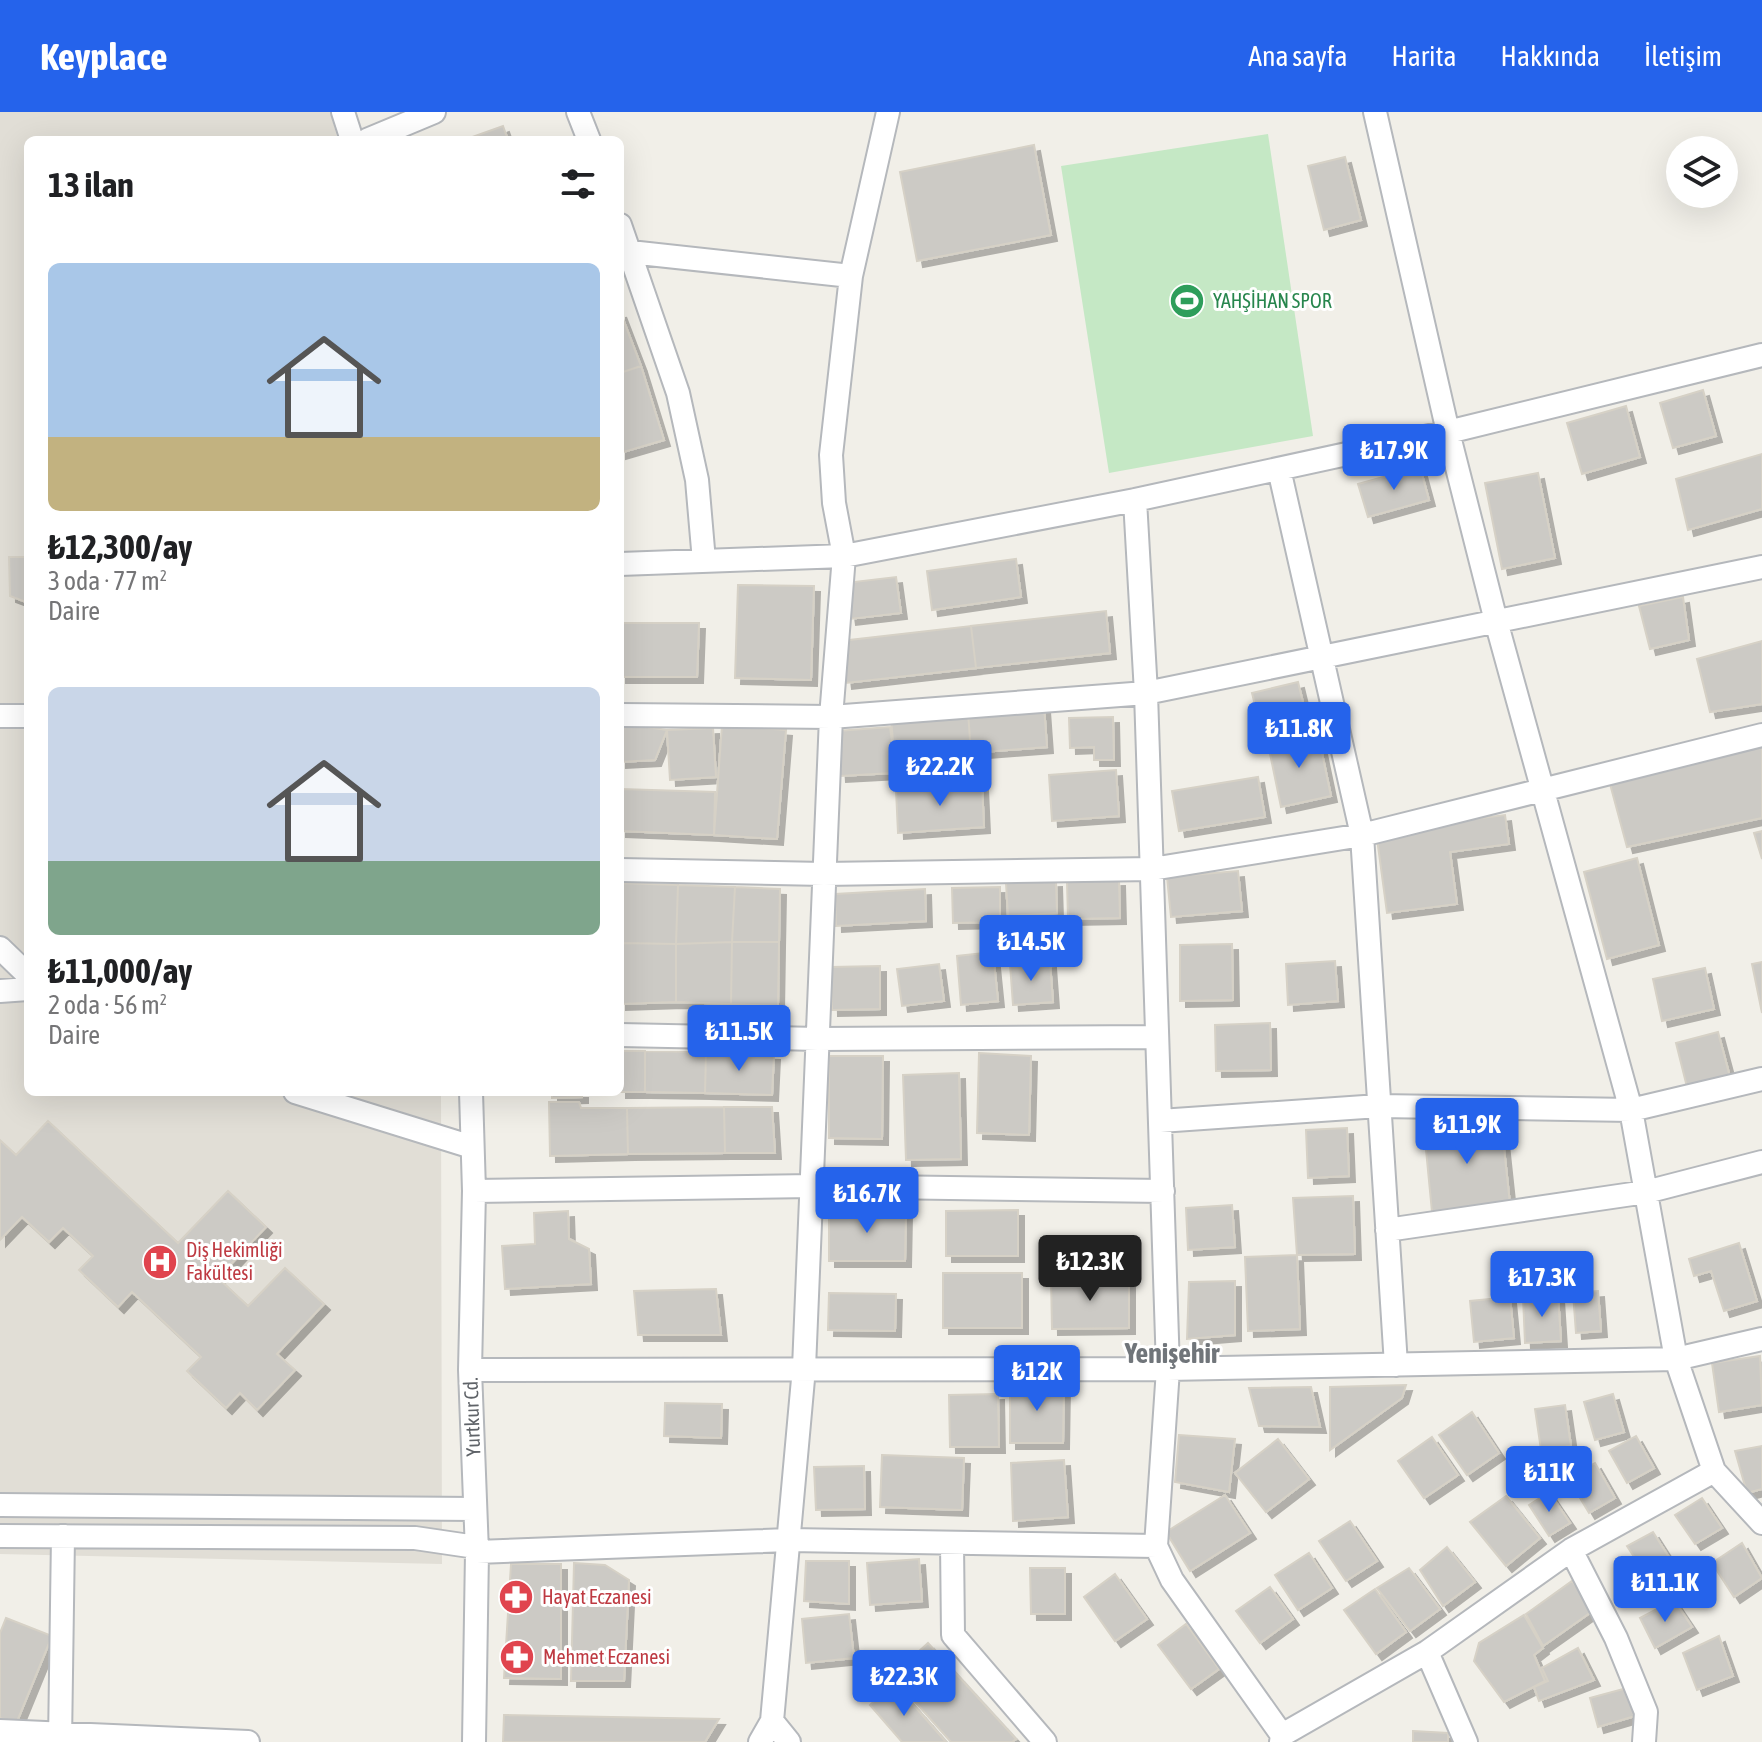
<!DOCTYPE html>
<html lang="tr">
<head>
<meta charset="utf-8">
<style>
	:root { --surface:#fff; --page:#f2f2f2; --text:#202124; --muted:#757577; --accent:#2563eb }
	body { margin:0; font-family:"Asap Condensed",sans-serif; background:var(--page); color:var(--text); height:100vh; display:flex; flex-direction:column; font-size:30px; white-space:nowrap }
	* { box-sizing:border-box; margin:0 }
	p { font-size:26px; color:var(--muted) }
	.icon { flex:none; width:44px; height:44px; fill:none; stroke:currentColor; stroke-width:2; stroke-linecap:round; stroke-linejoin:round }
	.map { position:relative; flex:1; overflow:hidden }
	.drawer { position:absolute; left:24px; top:24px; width:600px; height:960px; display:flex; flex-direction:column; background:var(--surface); border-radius:12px; box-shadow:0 8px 32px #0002 }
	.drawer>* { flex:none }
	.fabs { position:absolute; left:1666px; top:24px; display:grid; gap:16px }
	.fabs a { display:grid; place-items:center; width:72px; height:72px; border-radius:50%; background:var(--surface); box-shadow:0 8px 32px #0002; font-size:40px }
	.price { position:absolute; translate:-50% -68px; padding:0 18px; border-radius:8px; background:var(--accent); color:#fff; font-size:26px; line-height:52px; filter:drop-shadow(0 2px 4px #0008) }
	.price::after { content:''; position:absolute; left:50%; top:48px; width:24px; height:18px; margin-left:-12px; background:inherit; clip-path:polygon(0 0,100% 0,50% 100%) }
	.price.selected { background:#222; color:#fff }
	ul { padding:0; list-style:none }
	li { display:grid; align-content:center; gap:16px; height:424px; padding:0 24px }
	li span { display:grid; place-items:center; height:248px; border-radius:12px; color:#555 }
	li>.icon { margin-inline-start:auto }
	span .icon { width:144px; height:144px; fill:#fffc; stroke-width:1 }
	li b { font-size:34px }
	h2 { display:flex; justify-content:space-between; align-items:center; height:96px; padding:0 24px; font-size:34px }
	header { display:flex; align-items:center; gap:48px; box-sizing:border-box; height:112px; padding:0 40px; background:var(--accent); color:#fff }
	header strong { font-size:38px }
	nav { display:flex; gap:44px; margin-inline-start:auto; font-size:28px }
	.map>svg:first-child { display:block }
	.education { fill:#e1ded6 }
	.green { fill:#c5e8c5 }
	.building { fill:#cccac5; stroke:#d6d1c6; stroke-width:2; filter:url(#shadow) }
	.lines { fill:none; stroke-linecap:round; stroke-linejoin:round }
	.minor-casing { stroke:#b5b8bc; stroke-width:26 }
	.minor { stroke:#fff; stroke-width:22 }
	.labels { text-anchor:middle; stroke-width:6; stroke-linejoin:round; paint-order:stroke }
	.leisure-label { font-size:20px; fill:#27864d; stroke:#fff; text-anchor:start }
	.health-label { font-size:20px; fill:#be3a42; stroke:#fff; text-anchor:start }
	.street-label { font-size:20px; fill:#5f6368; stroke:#fff }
	.district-label { font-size:28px; font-weight:bold; fill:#70757a; stroke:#fff }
</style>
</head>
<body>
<header>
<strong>Keyplace</strong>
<nav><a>Ana sayfa</a><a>Harita</a><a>Hakkında</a><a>İletişim</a></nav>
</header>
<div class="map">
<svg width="1762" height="1630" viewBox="0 0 1762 1630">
	<defs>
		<filter id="shadow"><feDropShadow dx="6" dy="6" stdDeviation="0" flood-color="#0004"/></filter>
	</defs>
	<rect width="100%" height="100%" fill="#f1efe8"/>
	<!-- education -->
	<path class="education" d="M0 0H330L338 28H28V980H441L442 1452 0 1442Z"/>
	<!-- green -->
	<path class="green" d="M1268 22 1313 324 1109 361 1061 54Z"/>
	<!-- building -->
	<path class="building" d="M503 14 508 28H464Z
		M1034 33 1051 123 917 149 900 60Z
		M1345 45 1361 108 1324 118 1308 54Z
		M620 199 641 254 620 261Z
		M641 254 664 328 620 341V261Z
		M1703 278 1716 324 1673 336 1660 291Z
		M1626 294 1640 345 1582 362 1567 311Z
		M1762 342V397L1688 418 1676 367Z
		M1420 355 1429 388 1368 405 1358 372Z
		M1538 361 1555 446 1502 457 1485 371Z
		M9 445H28V509L26 490 10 484Z
		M1016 447 1021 485 932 498 927 459Z
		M896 465 901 501 850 507 845 471Z
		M738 473 814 474 811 568 735 566Z
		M1683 485 1689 528 1650 537 1639 494Z
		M1106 499 1110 541 976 556 971 514Z
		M620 511H699L697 565H620Z
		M971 514 976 556 846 571 841 529Z
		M1762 529V592L1710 600 1697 547Z
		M1298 570 1307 607 1261 618 1252 581Z
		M1044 594 1047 635 971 641 968 600Z
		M968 600 971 641 895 650 891 607Z
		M1113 605 1114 648H1094V635L1070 636 1069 606Z
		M620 611 667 618 655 648 620 650Z
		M722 613 786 618 777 727 714 723Z
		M890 615 895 650 893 661 840 664 837 619Z
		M713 616 716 665 670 668 667 618Z
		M1318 622 1331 684 1281 695 1268 632Z
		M1762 623V706L1627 735 1610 672Z
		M1116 658 1119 704 1052 709 1049 663Z
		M1258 665 1265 705 1179 719 1172 679Z
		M982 672 984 715 898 721 896 678Z
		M620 677 715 680 714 723 620 719Z
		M1505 703 1509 732 1450 740 1457 792 1387 801 1376 719Z
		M1762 719V747L1754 721Z
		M1637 746 1659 833 1607 847 1584 760Z
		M1238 759 1242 799 1171 805 1167 765Z
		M1119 768 1120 806 1068 807 1067 769Z
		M1056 769 1057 801 1008 804 1006 771Z
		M620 771 678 773 676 832 620 831Z
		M678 773 735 775 732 830 676 832Z
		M735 775 780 777 779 830H732Z
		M1000 775V810L953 811 952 776Z
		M925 777 926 809 836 814 835 782Z
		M732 830H779L778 894 731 892Z
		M732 830 731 892 676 890V832Z
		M620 831 676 832V890L620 892Z
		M1232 832 1233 888 1180 889V833Z
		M993 840 998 889 961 893 957 844Z
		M1335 849 1338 889 1288 893 1286 852Z
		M1050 850 1053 890 1013 893 1010 852Z
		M1762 850V901L1752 852Z
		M939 852 944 889 902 894 897 857Z
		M880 854V897L832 898 831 855Z
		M1705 856 1714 897 1662 909 1653 867Z
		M1270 911 1271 958 1216 959 1215 913Z
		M1718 920 1730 965 1687 975 1676 931Z
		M620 939H645V980H620Z
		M645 939 706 940 705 981 645 980Z
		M706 940 774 942 772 983 705 981Z
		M979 941 1031 944 1029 1023 977 1021Z
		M829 944H883L882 1027 829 1026Z
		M959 961 961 1047 906 1048 903 963Z
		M552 980H582V985L552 986Z
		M549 990H579L581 996H627L628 1042 550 1044Z
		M724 995 725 1041 628 1042 627 996Z
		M724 995H772L775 1041H725Z
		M1501 1008 1510 1092 1432 1100 1424 1017Z
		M48 1009 178 1131 228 1079 266 1115 218 1166 248 1194 285 1156 324 1192 277 1242 295 1258 257 1298 240 1281 226 1296 187 1259 201 1245 132 1180 118 1195 79 1158 93 1144 63 1116 49 1130 22 1105 0 1128V1028L16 1043Z
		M1347 1016 1349 1064 1308 1066 1306 1018Z
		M1353 1084 1355 1142 1297 1143 1293 1086Z
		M1232 1093 1235 1135 1188 1138 1186 1096Z
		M829 1098H906L905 1149H829Z
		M1018 1098V1144H946V1099Z
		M568 1099 569 1127 589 1137 591 1172 505 1177 502 1134 535 1132 534 1101Z
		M1739 1131 1757 1189 1724 1199 1711 1159 1694 1164 1689 1147Z
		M1297 1143 1300 1217 1248 1219 1245 1145Z
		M943 1161H1022V1216H943Z
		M1129 1165V1216L1052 1217 1051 1166Z
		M1235 1169V1223L1187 1227 1189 1170Z
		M716 1177 721 1223H638L634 1179Z
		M1598 1179 1601 1219 1576 1221 1573 1181Z
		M829 1181 896 1182 895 1219 828 1218Z
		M1558 1183 1561 1229 1525 1231 1523 1185Z
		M1510 1185 1514 1226 1474 1230 1470 1189Z
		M1760 1244 1762 1293 1719 1300 1712 1251Z
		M1064 1270 1063 1331H1010V1271Z
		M1406 1273 1402 1286 1330 1338V1275Z
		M1311 1275 1320 1315 1259 1314 1249 1276Z
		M998 1282 999 1335H950L949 1283Z
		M1613 1282 1624 1320 1595 1328 1584 1290Z
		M665 1291 722 1292 721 1326 664 1324Z
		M1565 1293 1571 1334 1541 1338 1535 1297Z
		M1472 1300 1499 1341 1467 1363 1439 1323Z
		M1179 1323 1235 1327 1229 1380 1175 1370Z
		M1636 1324 1654 1356 1627 1371 1609 1339Z
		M1432 1325 1458 1363 1424 1386 1398 1349Z
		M1278 1327 1309 1367 1266 1400 1235 1361Z
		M1762 1334V1377L1747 1381 1735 1339Z
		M882 1343 964 1346 962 1398 880 1395Z
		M1064 1348 1068 1405 1013 1409 1011 1351Z
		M1595 1351 1615 1386 1589 1401 1568 1366Z
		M864 1354 865 1397 816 1398 814 1355Z
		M1549 1380 1570 1411 1549 1424 1529 1393Z
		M1225 1383 1250 1421 1190 1459 1166 1420Z
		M1506 1384 1540 1426 1506 1454 1470 1410Z
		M1702 1386 1722 1416 1695 1432 1675 1403Z
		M1350 1409 1377 1449 1346 1469 1319 1429Z
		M1653 1420 1672 1450 1648 1466 1627 1434Z
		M1742 1431 1762 1466 1734 1485 1712 1451Z
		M1447 1435 1475 1470 1443 1494 1420 1458Z
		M1309 1441 1332 1476 1298 1498 1275 1463Z
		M919 1447 922 1489 870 1493 867 1451Z
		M806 1449H849V1492L804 1489Z
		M574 1451 605 1453 629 1468 624 1569H571Z
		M511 1452H561V1567L504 1566Z
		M1030 1456H1065V1502H1031Z
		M1409 1456 1440 1497 1410 1519 1377 1476Z
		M1115 1462 1147 1507 1115 1529 1084 1485Z
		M1572 1469 1594 1498 1543 1534 1526 1502Z
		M1270 1475 1293 1507 1260 1531 1236 1499Z
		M1375 1477 1406 1520 1376 1542 1344 1498Z
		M1674 1488 1692 1515 1655 1536 1640 1506Z
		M849 1502 854 1546 806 1551 802 1507Z
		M1524 1503 1543 1536 1534 1543 1545 1569 1504 1590 1474 1549 1479 1531Z
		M6 1506 52 1524 16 1612 0 1606V1521Z
		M1186 1512 1219 1557 1191 1577 1158 1533Z
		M1719 1524 1733 1564 1697 1578 1683 1541Z
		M928 1531 1016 1627 1012 1630H951L892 1564Z
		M1578 1536 1594 1568 1539 1589 1534 1575 1548 1569 1542 1556Z
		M894 1571 946 1630H902L870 1593Z
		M1627 1576 1635 1604 1598 1615 1590 1586Z
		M504 1603 719 1607 705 1630H503Z
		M1413 1619 1448 1621V1630H1413Z"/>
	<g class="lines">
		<!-- minor casing -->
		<g class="minor-casing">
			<path id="minor" d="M343 0 352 28
				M578 0 589 28
				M1375 0 1448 320 1496 509 1631 998 1676 1247 1714 1359 1762 1411
				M367 28 434 0
				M620 113 678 281 697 368 704 449
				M630 140 851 164
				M1279 357 1362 723 1396 1253
				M1135 388 1146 581 1168 1257 1156 1434 1172 1468 1282 1623 1281 1630
				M620 452 844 444 1135 388 1448 320 1762 243
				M620 603 831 605 1146 581 1762 455
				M0 604H28
				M620 758 824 762 1152 757 1362 723 1762 623
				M0 836 28 863
				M0 879 28 877
				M620 923 818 927 1157 925
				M295 980 472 1035
				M471 980 474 1079 470 1258 477 1440 474 1630
				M1160 1009 1379 994 1631 998 1762 967
				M474 1079 812 1074 1163 1079
				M1387 1118 1646 1080 1762 1050
				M470 1258 1168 1257 1676 1247 1762 1227
				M0 1393 475 1397
				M0 1424 415 1426 476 1435
				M952 1431 953 1523 1045 1630
				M1571 1438 1616 1526 1646 1600 1644 1630
				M477 1440 789 1428 1156 1434
				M1427 1540 1466 1630
				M772 1609 789 1630
				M0 1619 248 1630
				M1282 1623 1427 1540 1571 1438 1714 1359
				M60 1630 63 1424
				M760 1630 772 1609 804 1256 831 605 844 444 834 391 831 343 851 164 888 0"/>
		</g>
		<!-- minor -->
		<use href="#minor" class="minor"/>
	</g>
	<!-- icons -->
	<defs>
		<g id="stadium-disc" transform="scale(1.8)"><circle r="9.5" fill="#2e9e5b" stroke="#fff"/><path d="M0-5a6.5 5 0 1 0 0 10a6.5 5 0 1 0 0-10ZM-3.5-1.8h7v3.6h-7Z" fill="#fff"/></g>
		<g id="hospital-disc" transform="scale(1.8)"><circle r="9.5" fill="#e0444e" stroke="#fff"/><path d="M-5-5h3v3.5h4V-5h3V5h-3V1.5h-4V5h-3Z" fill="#fff"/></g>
		<g id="pharmacy-disc" transform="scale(1.8)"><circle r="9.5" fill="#e0444e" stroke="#fff"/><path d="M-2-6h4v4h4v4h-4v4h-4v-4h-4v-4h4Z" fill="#fff"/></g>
	</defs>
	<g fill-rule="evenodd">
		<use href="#stadium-disc" x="1187" y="189"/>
		<use href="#hospital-disc" x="160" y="1150"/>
		<use href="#pharmacy-disc" x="516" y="1485"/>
		<use href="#pharmacy-disc" x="517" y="1545"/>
	</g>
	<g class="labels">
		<!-- leisure labels -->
		<g class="leisure-label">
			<text x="1213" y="196">YAHŞİHAN SPOR</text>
		</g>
		<!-- health labels -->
		<g class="health-label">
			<text x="186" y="1145">Diş Hekimliği<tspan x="186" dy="23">Fakültesi</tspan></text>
			<text x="542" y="1492">Hayat Eczanesi</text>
			<text x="543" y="1552">Mehmet Eczanesi</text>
		</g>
		<!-- street labels -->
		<g class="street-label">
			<text transform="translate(472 1305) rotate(-92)" y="7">Yurtkur Cd.</text>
		</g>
		<!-- district labels -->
		<g class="district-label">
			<text x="1172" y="1251">Yenişehir</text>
		</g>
	</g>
</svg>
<div class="fabs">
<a><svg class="icon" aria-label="layers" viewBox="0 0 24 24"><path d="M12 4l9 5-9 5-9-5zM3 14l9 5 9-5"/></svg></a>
</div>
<b class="price" style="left:1394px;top:380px">₺17.9K</b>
<b class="price" style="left:1299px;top:658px">₺11.8K</b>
<b class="price" style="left:940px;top:696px">₺22.2K</b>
<b class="price" style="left:1031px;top:871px">₺14.5K</b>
<b class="price" style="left:739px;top:961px">₺11.5K</b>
<b class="price" style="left:1467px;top:1054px">₺11.9K</b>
<b class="price" style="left:867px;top:1123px">₺16.7K</b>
<b class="price selected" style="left:1090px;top:1191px">₺12.3K</b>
<b class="price" style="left:1542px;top:1207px">₺17.3K</b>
<b class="price" style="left:1037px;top:1301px">₺12K</b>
<b class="price" style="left:1549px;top:1402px">₺11K</b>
<b class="price" style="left:1665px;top:1512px">₺11.1K</b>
<b class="price" style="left:904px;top:1606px">₺22.3K</b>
<section class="drawer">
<h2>13 ilan<svg class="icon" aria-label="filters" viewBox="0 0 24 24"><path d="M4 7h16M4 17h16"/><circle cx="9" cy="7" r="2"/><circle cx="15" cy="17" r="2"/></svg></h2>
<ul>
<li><span style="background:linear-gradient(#a9c7e8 70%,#c2b280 0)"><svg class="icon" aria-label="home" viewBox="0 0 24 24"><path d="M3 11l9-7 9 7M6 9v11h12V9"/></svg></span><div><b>₺12,300/ay</b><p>3 oda · 77 m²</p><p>Daire</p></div></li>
<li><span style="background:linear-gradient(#c9d6e8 70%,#7fa58c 0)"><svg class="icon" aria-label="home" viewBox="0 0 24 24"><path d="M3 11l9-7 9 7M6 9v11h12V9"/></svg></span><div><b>₺11,000/ay</b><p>2 oda · 56 m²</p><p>Daire</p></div></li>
</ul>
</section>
</div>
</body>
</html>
